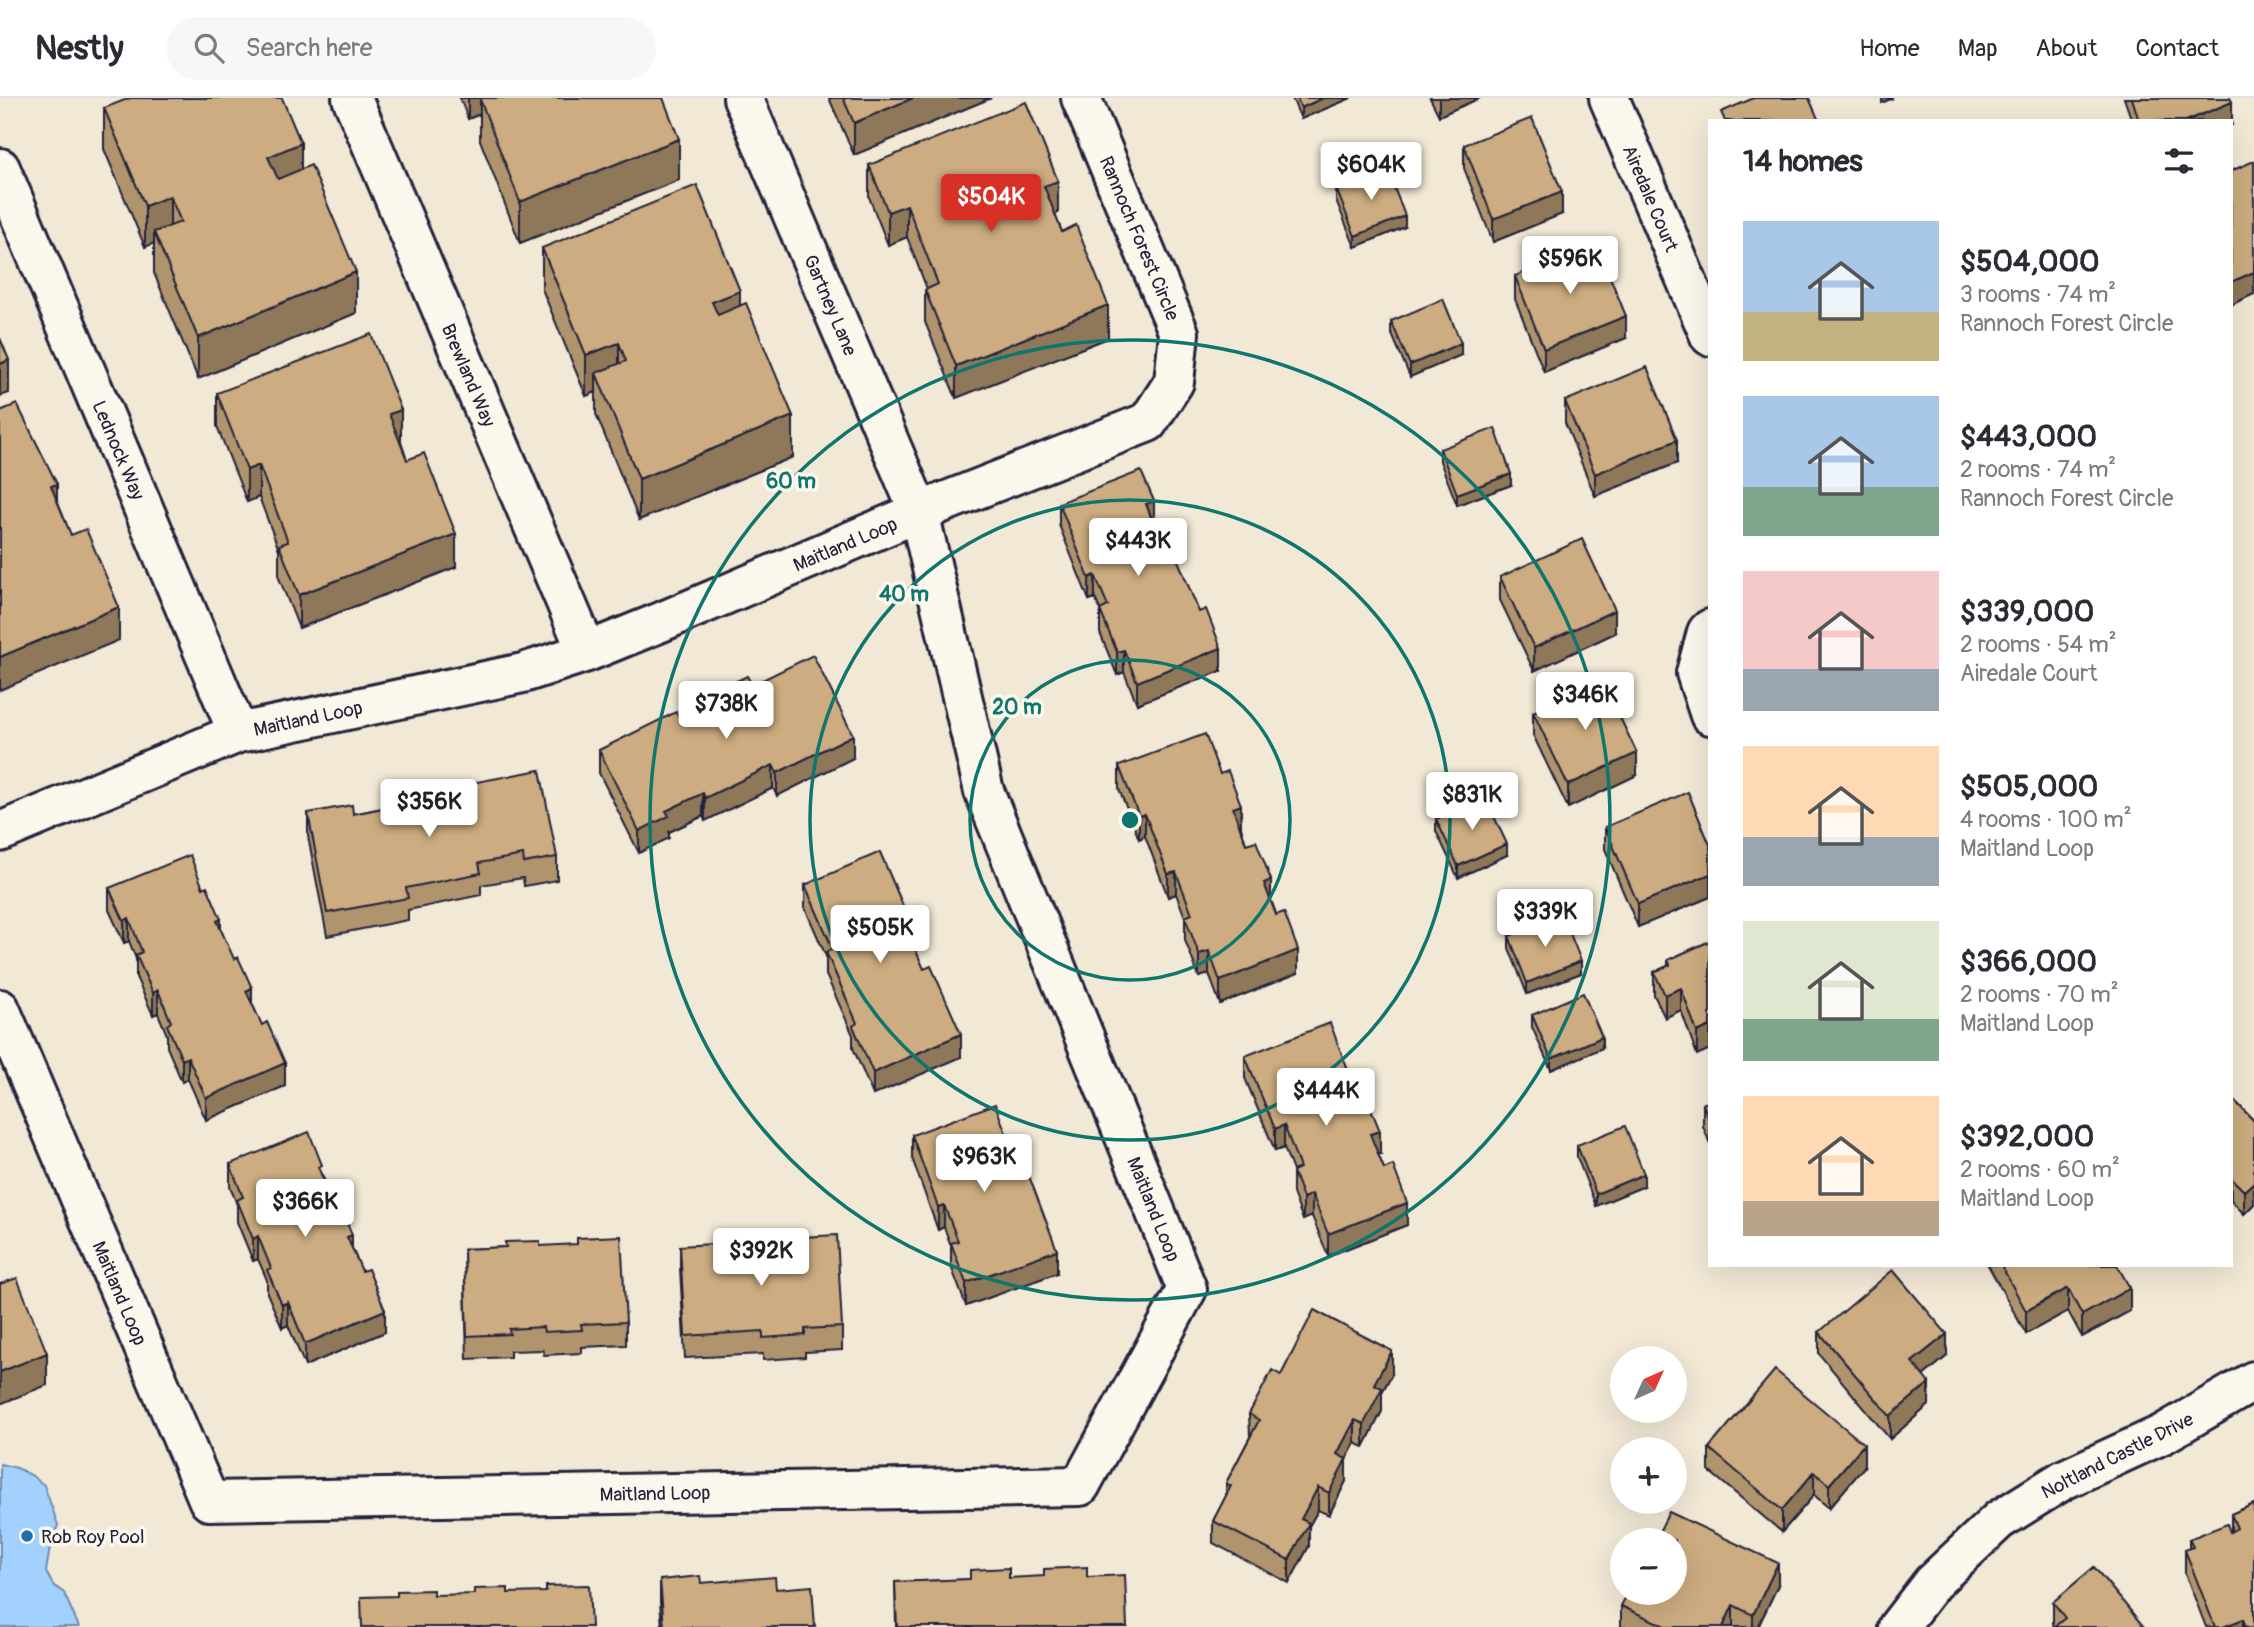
<!DOCTYPE html>
<html lang="en">
<head>
<meta charset="utf-8">
<style>
	:root { --surface:#fff; --page:#f7f7f7; --text:#2b2b33; --muted:#7c7c81; --line:#e1e1e2; --accent:#d93025 }
	body { margin:0; font-family:Pangolin,sans-serif; background:var(--page); color:var(--text); height:100vh; display:flex; flex-direction:column; font-size:26px; white-space:nowrap }
	* { box-sizing:border-box; margin:0 }
	p { font-size:23px; color:var(--muted) }
	.icon { flex:none; width:38px; height:38px; fill:none; stroke:currentColor; stroke-width:2; stroke-linecap:round; stroke-linejoin:round }
	.map { position:relative; flex:1; overflow:hidden }
	.drawer { position:absolute; left:1708px; top:21px; width:525px; height:1148px; display:flex; flex-direction:column; background:var(--surface); border-radius:0px; box-shadow:0 7px 28px #0002 }
	.drawer>* { flex:none }
	.needle { width:46px; rotate:45deg }
	.fabs { position:absolute; left:1610px; top:1248px; display:grid; gap:14px }
	.fabs a { display:grid; place-items:center; width:77px; height:77px; border-radius:50%; background:var(--surface); box-shadow:0 7px 28px #0002; font-size:35px }
	.price { position:absolute; translate:-50% -60px; padding:0 16px; border-radius:7px; background:#fff; color:#222; font-size:23px; line-height:46px; filter:drop-shadow(0 2px 4px #0008) }
	.price::after { content:''; position:absolute; left:50%; top:42px; width:21px; height:16px; margin-left:-10px; background:inherit; clip-path:polygon(0 0,100% 0,50% 100%) }
	.price.selected { background:var(--accent); color:#fff }
	ul { padding:0; list-style:none }
	li { display:flex; align-items:center; gap:21px; height:175px; padding:0 35px }
	li span { display:grid; place-items:center; flex:none; width:196px; height:140px; border-radius:0px; color:#555 }
	li>.icon { margin-inline-start:auto }
	span .icon { width:84px; height:84px; fill:#fffc; stroke-width:1 }
	li b { font-size:30px }
	h2 { display:flex; justify-content:space-between; align-items:center; height:84px; padding:0 35px; font-size:30px }
	header { display:flex; align-items:center; gap:42px; box-sizing:border-box; height:98px; padding:0 35px; background:var(--surface); border-bottom:2px solid var(--line) }
	header strong { font-size:33px }
	nav { display:flex; gap:38px; margin-inline-start:auto; font-size:24px }
	.search { width:490px; height:63px; background:var(--page); display:flex; align-items:center; gap:18px; box-sizing:border-box; padding:0 24px; border-radius:38px; color:var(--muted); font-size:26px }
	.map>svg:first-child { display:block }
	.water { fill:#a3d1fe; stroke:#6f8bb0; stroke-width:2 }
	.lines { fill:none; stroke-linecap:round; stroke-linejoin:round }
	.minor-casing { stroke:#22223b; stroke-width:44 }
	.minor { stroke:#fbf7ec; stroke-width:38 }
	.wall { fill:#af946e; stroke:#22223b; stroke-width:2 }
	.shaded-wall { fill:#8f785a; stroke:#22223b; stroke-width:2 }
	.building { fill:#ccac80; stroke:#22223b; stroke-width:2 }
	.ring { fill:none; stroke:#0f766e; stroke-width:3.5 }
	.poi-dot { fill:#1f6fb2; stroke:#fbf7ec; stroke-width:2.5 }
	.labels { text-anchor:middle; stroke-width:7; stroke-linejoin:round; paint-order:stroke }
	.street-label { font-size:19px; fill:#22223b; stroke:#fbf7ec }
	.poi-label { font-size:19px; fill:#22223b; stroke:#fbf7ec; text-anchor:start }
	.centre { fill:#0f766e; stroke:#fbf7ec; stroke-width:3.5 }
	.ring-label { font-size:21px; text-anchor:middle; font-weight:bold; fill:#0f766e; stroke:#fbf7ec; stroke-width:7; stroke-linejoin:round; paint-order:stroke }
</style>
</head>
<body>
<header>
<strong>Nestly</strong>
<div class="search"><svg class="icon" aria-label="search" viewBox="0 0 24 24"><circle cx="10" cy="10" r="6"/><path d="M15 15l6 6"/></svg>Search here</div>
<nav><a>Home</a><a>Map</a><a>About</a><a>Contact</a></nav>
</header>
<div class="map">
<svg width="2254" height="1529" viewBox="0 0 2254 1529">
	<rect width="100%" height="100%" fill="#f2e8d6"/>
	<filter id="ink" filterUnits="userSpaceOnUse"><feTurbulence type="fractalNoise" baseFrequency=".0143" numOctaves="2"/><feDisplacementMap in="SourceGraphic" scale="14" xChannelSelector="R" yChannelSelector="G"/><feConvolveMatrix kernelMatrix="1 2 1 2 8 2 1 2 1" color-interpolation-filters="sRGB"/></filter>
	<g filter="url(#ink)">
		<!-- water -->
		<path class="water" d="M0 1366 17 1370 31 1377 44 1387 58 1427 50 1449 46 1474 53 1487 64 1495 79 1529H0Z"/>
		<g class="lines">
			<!-- minor casing -->
			<g class="minor-casing">
				<path id="minor" d="M352 0 587 554
					M743 0 919 414 1148 324 1174 284 1179 235 1081 0
					M1609 0 1710 238
					M0 70 238 635
					M1710 531 1707 534 1696 575 1710 617
					M0 734 238 635 523 575 587 554 661 524 919 414 984 693 1187 1191 1080 1388 209 1403 0 911
					M1898 1529 1932 1485 1999 1422 2063 1382 2163 1336 2254 1283"/>
			</g>
			<!-- minor -->
			<use href="#minor" class="minor"/>
		</g>
		<!-- wall -->
		<path class="wall" d="M460 0H663L679 82 520 145 480 42V16L468 21Z
			M829 0H991L854 57Z
			M1292 0H1351L1301 21Z
			M1430 0H1480L1439 18Z
			M2124 0H2230L2232 27 2231 23H2132Z
			M104 10 301 71 356 215 198 281 154 175V145L145 149 104 51Z
			M1464 47 1562 116 1493 144 1464 70Z
			M869 67 1058 115 1055 117 1062 134 1108 240 956 300 925 224V192L927 191 907 139 888 147 869 99Z
			M1336 90 1405 129 1355 149 1336 102Z
			M542 150 740 208 793 359 639 422 596 316V294L586 298 542 191Z
			M1515 178 1626 240 1544 274 1515 201Z
			M1391 223 1461 257 1410 279 1391 234Z
			M217 295 401 344 407 362 456 469 299 530 279 480V452L259 399 247 404 217 328Z
			M1565 303 1677 365 1595 398 1565 325Z
			M1440 351 1511 387 1457 407 1440 363Z
			M1059 405 1154 426 1162 447 1221 573 1137 606 1124 574 1117 577 1100 535V512L1095 500 1089 502 1059 427Z
			M1500 479 1615 535 1534 573 1500 502Z
			M752 587 853 660 777 698 773 690 705 723 703 718 669 734V740L639 755 599 675V652L679 620 703 608V599Z
			M1533 614 1637 677 1568 710 1533 637Z
			M1119 668 1241 729 1246 746 1271 802 1298 875 1220 906 1209 876 1199 879 1185 842V819L1176 796 1168 799 1145 738 1139 741 1119 691Z
			M466 686 557 759V782L524 788 523 780 481 787V797L408 812V822L327 838 308 738V715L353 716 387 709V700L430 701 466 693Z
			M1436 721 1507 757 1458 780 1436 733Z
			M1605 729 1710 747V799L1638 829 1605 751Z
			M805 787 910 840 961 959 873 997 853 950V937L826 877V858L805 810Z
			M109 790H203L252 905 285 988 206 1022 188 981 182 984 167 949V937L158 915 153 917 136 879V861L129 843 124 845 109 812Z
			M1509 838 1581 875 1527 896 1509 850Z
			M1710 843 1697 957 1681 912 1665 920 1654 897V874L1668 868V862Z
			M1532 917 1602 950 1551 972 1532 929Z
			M1245 958 1380 1056H1378L1407 1127 1328 1158 1312 1118 1303 1122 1293 1095V1073L1284 1050 1275 1053 1245 980Z
			M2231 999 2254 1023V1106L2244 1116 2231 1102Z
			M1710 1003V1046L1703 1028V1006Z
			M912 1037 1057 1175 966 1208 951 1168V1148L944 1129 938 1132 912 1060Z
			M1577 1047 1644 1088 1596 1108 1577 1059Z
			M230 1066 322 1077 352 1150 385 1234 305 1268 288 1227 282 1230 267 1195V1182L258 1161 253 1163 237 1124V1107L230 1088Z
			M802 1139 842 1229V1252L805 1254V1259L763 1262V1256L685 1260 680 1170V1148L760 1149 802 1146Z
			M540 1148 626 1224V1247L582 1249V1255L544 1257 543 1252 510 1253V1259L467 1261 464 1151Z
			M1988 1167H2117L2130 1213 2082 1239 2068 1213 2026 1236Z
			M1819 1234 1947 1258 1923 1278 1929 1307 1890 1341 1819 1256Z
			M1392 1276 1382 1294V1313L1364 1349 1355 1345 1346 1362V1383L1329 1417 1318 1412 1309 1428V1448L1289 1485 1213 1445V1423L1226 1398V1385L1250 1339 1249 1316 1281 1277Z
			M1709 1350 1864 1369 1829 1410 1814 1397 1782 1434 1709 1373Z
			M2254 1406V1529H2206L2185 1475V1452L2189 1451V1441L2231 1433V1416Z
			M1087 1479 1127 1529H896L895 1484 1009 1480Z
			M660 1482 776 1491 815 1529H662L660 1504Z
			M1778 1487 1758 1529H1621V1508Z
			M2053 1504 2144 1529H2054L2053 1526Z"/>
		<!-- shaded-wall -->
		<path class="shaded-wall" d="M468 0H500L480 1V16L468 21Z
			M913 0H991L854 57V25Z
			M1323 0H1351L1301 21V10Z
			M1439 0H1480L1439 18Z
			M1882 0H1893L1882 5Z
			M2232 4V27H2231V23H2186Z
			M679 41V82L520 145V104Z
			M301 45V86L268 100V59Z
			M1058 83V115L1044 121V88Z
			M1562 94V116L1493 144V121Z
			M170 98V139L154 134V145L145 149V108Z
			M907 107V139L888 147V114Z
			M1405 118V129L1355 149V138Z
			M356 174V215L198 281V240Z
			M2254 174V196L2231 207V184Z
			M740 193V234L712 245V204Z
			M1108 207V240L956 300V268Z
			M1626 218V240L1544 274V251Z
			M619 245V286L596 275V294L586 298V257Z
			M1461 245V257L1410 279V267Z
			M9 262V295L0 298V266Z
			M401 312V344L389 349V316Z
			M793 318V359L639 422V381Z
			M1677 342V365L1595 398V376Z
			M259 367V399L247 404V372Z
			M1511 376V387L1457 407V396Z
			M57 386V418L51 388Z
			M1154 403V426L1146 406Z
			M456 436V469L299 530V497Z
			M1095 477V500L1089 502V480Z
			M119 509V542L0 592V559Z
			M1615 512V535L1534 573V550Z
			M1221 550V573L1137 606V584Z
			M1124 552V574L1117 577V554Z
			M853 637V660L777 698V675Z
			M1637 655V677L1568 710V687Z
			M773 667V690L705 723V700Z
			M703 695V718L669 734V740L639 755V733L666 713Z
			M1241 707V729L1233 733V710Z
			M1145 716V738L1139 741V718Z
			M1507 746V757L1458 780V768Z
			M1176 774V796L1168 799V776Z
			M1710 776V799L1638 829V806Z
			M1271 782V805L1264 785Z
			M129 820V843L124 845V823Z
			M221 821V844L217 823Z
			M910 824V846L904 826Z
			M1298 852V875L1220 906V883Z
			M1209 853V876L1199 879V856Z
			M1581 863V875L1527 896V885Z
			M252 890V913L246 893Z
			M1681 890V912L1665 920V897Z
			M158 892V915L153 917V895Z
			M1710 928V951L1697 957V934Z
			M961 936V959L873 997V975Z
			M1602 939V950L1551 972V961Z
			M188 959V981L182 984V962Z
			M285 965V988L206 1022V1000Z
			M1284 1027V1050L1275 1053V1031Z
			M1380 1033V1056L1370 1059V1036Z
			M1644 1076V1088L1596 1108V1096Z
			M2254 1084V1106L2244 1116V1093Z
			M1312 1096V1118L1303 1122V1100Z
			M1407 1105V1127L1328 1158V1136Z
			M944 1107V1129L938 1132V1109Z
			M352 1137V1160L347 1139Z
			M258 1138V1161L253 1163V1141Z
			M1057 1152V1175L966 1208V1185Z
			M2068 1190V1213L2026 1236V1213Z
			M2130 1190V1213L2082 1239V1217Z
			M288 1204V1227L282 1230V1207Z
			M385 1212V1234L305 1268V1246Z
			M1947 1236V1258L1912 1287V1264Z
			M1392 1253V1276L1382 1294V1313L1364 1349V1326L1374 1286Z
			M47 1255V1287L0 1306V1274Z
			M1929 1285V1307L1890 1341V1318Z
			M1355 1322V1345L1346 1362V1383L1329 1417V1395L1337 1356Z
			M1864 1346V1369L1829 1410V1387Z
			M1814 1374V1397L1782 1434V1412Z
			M1318 1389V1412L1309 1428V1448L1289 1485V1462L1301 1421Z
			M1778 1465V1487L1758 1529H1753V1517Z
			M1733 1507V1529H1723Z
			M2243 1521V1529H2223Z"/>
		<!-- building -->
		<path class="building" d="M130 0H282L301 45 268 59 278 81 311 67 356 174 198 240 154 134 181 124 170 98 145 108 104 10Z
			M482 0H663L679 41 520 104 480 1Z
			M843 0H913L854 25Z
			M1297 0H1323L1301 10Z
			M1754 0H1809L1819 23H1725L1721 14Z
			M2132 0H2230L2232 4 2186 23H2139Z
			M1026 4 1058 83 1044 88 1062 134 1076 127 1108 207 956 268 925 192 938 186 907 107 888 114 869 67Z
			M1532 20 1562 94 1493 121 1464 47Z
			M2254 63V174L2231 184V73Z
			M1387 71 1405 118 1355 138 1336 90Z
			M697 87 740 193 712 204 718 217 746 205 793 318 639 381 596 275 626 263 619 245 586 257 542 150Z
			M1596 145 1626 218 1544 251 1515 178Z
			M1443 201 1461 245 1410 267 1391 223Z
			M371 236 401 312 389 316 407 362 424 355 456 436 299 497 279 447 288 444 259 367 247 372 217 295Z
			M0 240 9 262 0 266Z
			M1647 269 1677 342 1595 376 1565 303Z
			M17 306 57 386 51 388 71 437 86 431 119 509 0 559V313Z
			M1495 330 1511 376 1457 396 1440 351Z
			M1141 373 1154 403 1146 406 1162 447 1171 445 1199 514 1206 511 1221 550 1137 584 1124 552 1117 554 1100 512 1108 508 1095 477 1089 480 1059 405Z
			M1582 441 1615 512 1534 550 1500 479Z
			M813 557 853 637 777 675 773 667 705 700 703 695 666 713 669 718 639 733 599 652 676 614 679 620 707 606 703 599 747 578 752 587Z
			M1602 582 1637 655 1568 687 1533 614Z
			M1205 636 1220 676 1228 673 1241 707 1233 710 1246 746 1256 743 1271 782 1264 785 1276 817 1284 814 1298 852 1220 883 1209 853 1199 856 1185 819 1192 816 1176 774 1168 776 1145 716 1139 718 1119 668Z
			M540 672 557 759 524 765 523 757 479 765 481 775 406 790 408 800 327 815 308 715 352 707 353 716 388 709 387 700 429 692 430 701 467 693 466 686Z
			M1688 694 1710 747V776L1638 806 1605 729Z
			M1485 699 1507 746 1458 768 1436 721Z
			M880 754 910 824 904 826 924 871 931 868 961 936 873 975 853 928 857 925 826 854 833 851 805 787Z
			M190 757 203 790 207 788 221 821 217 823 234 861 238 859 252 890 246 893 262 927 267 924 285 965 206 1000 188 959 182 962 167 927 171 924 158 892 153 895 136 857 142 854 129 820 124 823 109 790Z
			M1563 818 1581 863 1527 885 1509 838Z
			M1710 843V928L1697 934 1681 890 1665 897 1654 874 1670 867 1668 862Z
			M1583 895 1602 939 1551 961 1532 917Z
			M1330 925 1356 993 1363 991 1380 1033 1370 1036 1384 1071 1393 1067 1407 1105 1328 1136 1312 1096 1303 1100 1293 1073 1300 1070 1284 1027 1275 1031 1245 958Z
			M2231 999 2254 1023V1084L2244 1093 2231 1080Z
			M1710 1003V1024L1703 1006Z
			M995 1006 1020 1072 1026 1070 1057 1152 966 1185 951 1145 958 1143 944 1107 938 1109 912 1037Z
			M1625 1028 1644 1076 1596 1096 1577 1047Z
			M309 1034 322 1067 318 1069 334 1107 339 1105 352 1137 347 1139 362 1173 368 1171 385 1212 305 1246 288 1204 282 1207 267 1172 271 1170 258 1138 253 1141 237 1102 243 1099 230 1066Z
			M837 1137 842 1229 805 1231V1237L763 1240V1233L685 1238 680 1148 760 1143V1149L802 1146V1139Z
			M621 1138 626 1224 581 1226 582 1232 544 1234 543 1229 509 1231 510 1236 467 1238 464 1151 506 1149 505 1144 540 1143V1148L577 1146V1140Z
			M2001 1167H2117L2130 1190 2082 1217 2068 1190 2026 1213Z
			M1893 1172 1947 1236 1912 1264 1929 1285 1890 1318 1819 1234Z
			M17 1180 47 1255 0 1274V1186Z
			M1314 1212 1392 1253 1374 1286 1382 1290 1364 1326 1355 1322 1337 1356 1346 1361 1329 1395 1318 1389 1301 1421 1309 1425 1289 1462 1213 1423 1231 1388 1226 1385 1259 1322 1249 1316 1272 1272 1281 1277Z
			M1775 1272 1864 1346 1829 1387 1814 1374 1782 1412 1709 1350Z
			M2254 1406V1529H2246L2243 1521 2223 1529H2215L2185 1452 2193 1449 2189 1441 2227 1426 2230 1434 2237 1430 2231 1416Z
			M1669 1414 1778 1465 1753 1517 1733 1507 1723 1529H1667L1621 1508 1628 1494H1675V1442H1655Z
			M1087 1469V1479L1125 1477 1127 1529H897L895 1484 970 1481V1472L1009 1470V1480L1044 1478V1471Z
			M2094 1469 2144 1529H2054L2065 1520 2053 1504Z
			M700 1478 701 1485 775 1479 776 1491 812 1488 815 1529H664L660 1482Z
			M589 1487 591 1529H362L361 1499 397 1498V1493L433 1492V1497L474 1496V1491L508 1490V1495L546 1494V1488Z"/>
	</g>
	<!-- distance rings -->
	<g class="ring">
		<circle cx="1130" cy="722" r="160"/>
		<circle cx="1130" cy="722" r="320"/>
		<circle cx="1130" cy="722" r="480"/>
	</g>
	<!-- markers -->
	<circle class="poi-dot" cx="27" cy="1438" r="7"/>
	<g class="labels">
		<!-- street labels -->
		<g class="street-label">
			<text transform="translate(1651 100) rotate(67)" y="7">Airedale Court</text>
			<text transform="translate(1140 140) rotate(67)" y="7">Rannoch Forest Circle</text>
			<text transform="translate(831 207) rotate(67)" y="7">Gartney Lane</text>
			<text transform="translate(469 277) rotate(67)" y="7">Brewland Way</text>
			<text transform="translate(119 352) rotate(67)" y="7">Lednock Way</text>
			<text transform="translate(845 446) rotate(-23)" y="7">Maitland Loop</text>
			<text transform="translate(308 620) rotate(-12)" y="7">Maitland Loop</text>
			<text transform="translate(1154 1111) rotate(68)" y="7">Maitland Loop</text>
			<text transform="translate(120 1195) rotate(67)" y="7">Maitland Loop</text>
			<text transform="translate(2117 1357) rotate(-27)" y="7">Noltland Castle Drive</text>
			<text transform="translate(655 1395) rotate(-1)" y="7">Maitland Loop</text>
		</g>
		<!-- poi labels -->
		<g class="poi-label">
			<text x="41" y="1445">Rob Roy Pool</text>
		</g>
	</g>
	<circle cx="1130" cy="722" r="10" class="centre"/>
	<g class="ring-label">
		<text x="791" y="390">60 m</text>
		<text x="904" y="503">40 m</text>
		<text x="1017" y="616">20 m</text>
	</g>
</svg>
<div class="fabs">
<a><svg class="needle" viewBox="-14 -14 28 28"><path d="M0-13l5 13h-10z" fill="#e53935"/><path d="M0 13l5-13h-10z" fill="#7c7c81"/></svg></a>
<a>+</a>
<a>−</a>
</div>
<b class="price" style="left:1371px;top:104px">$604K</b>
<b class="price selected" style="left:991px;top:136px">$504K</b>
<b class="price" style="left:1570px;top:198px">$596K</b>
<b class="price" style="left:1138px;top:480px">$443K</b>
<b class="price" style="left:1585px;top:634px">$346K</b>
<b class="price" style="left:726px;top:643px">$738K</b>
<b class="price" style="left:1472px;top:734px">$831K</b>
<b class="price" style="left:429px;top:741px">$356K</b>
<b class="price" style="left:1545px;top:851px">$339K</b>
<b class="price" style="left:880px;top:867px">$505K</b>
<b class="price" style="left:1326px;top:1030px">$444K</b>
<b class="price" style="left:984px;top:1096px">$963K</b>
<b class="price" style="left:305px;top:1141px">$366K</b>
<b class="price" style="left:761px;top:1190px">$392K</b>
<section class="drawer">
<h2>14 homes<svg class="icon" aria-label="filters" viewBox="0 0 24 24"><path d="M4 7h16M4 17h16"/><circle cx="9" cy="7" r="2"/><circle cx="15" cy="17" r="2"/></svg></h2>
<ul>
<li><span style="background:linear-gradient(#a9c7e8 65%,#c2b280 0)"><svg class="icon" aria-label="home" viewBox="0 0 24 24"><path d="M3 11l9-7 9 7M6 9v11h12V9"/></svg></span><div><b>$504,000</b><p>3 rooms · 74 m²</p><p>Rannoch Forest Circle</p></div></li>
<li><span style="background:linear-gradient(#a9c7e8 65%,#7fa58c 0)"><svg class="icon" aria-label="home" viewBox="0 0 24 24"><path d="M3 11l9-7 9 7M6 9v11h12V9"/></svg></span><div><b>$443,000</b><p>2 rooms · 74 m²</p><p>Rannoch Forest Circle</p></div></li>
<li><span style="background:linear-gradient(#f6c9c9 70%,#9aa5b1 0)"><svg class="icon" aria-label="home" viewBox="0 0 24 24"><path d="M3 11l9-7 9 7M6 9v11h12V9"/></svg></span><div><b>$339,000</b><p>2 rooms · 54 m²</p><p>Airedale Court</p></div></li>
<li><span style="background:linear-gradient(#ffd9b3 65%,#9aa5b1 0)"><svg class="icon" aria-label="home" viewBox="0 0 24 24"><path d="M3 11l9-7 9 7M6 9v11h12V9"/></svg></span><div><b>$505,000</b><p>4 rooms · 100 m²</p><p>Maitland Loop</p></div></li>
<li><span style="background:linear-gradient(#dfe7d0 70%,#7fa58c 0)"><svg class="icon" aria-label="home" viewBox="0 0 24 24"><path d="M3 11l9-7 9 7M6 9v11h12V9"/></svg></span><div><b>$366,000</b><p>2 rooms · 70 m²</p><p>Maitland Loop</p></div></li>
<li><span style="background:linear-gradient(#ffd9b3 75%,#b9a48a 0)"><svg class="icon" aria-label="home" viewBox="0 0 24 24"><path d="M3 11l9-7 9 7M6 9v11h12V9"/></svg></span><div><b>$392,000</b><p>2 rooms · 60 m²</p><p>Maitland Loop</p></div></li>
</ul>
</section>
</div>
</body>
</html>
